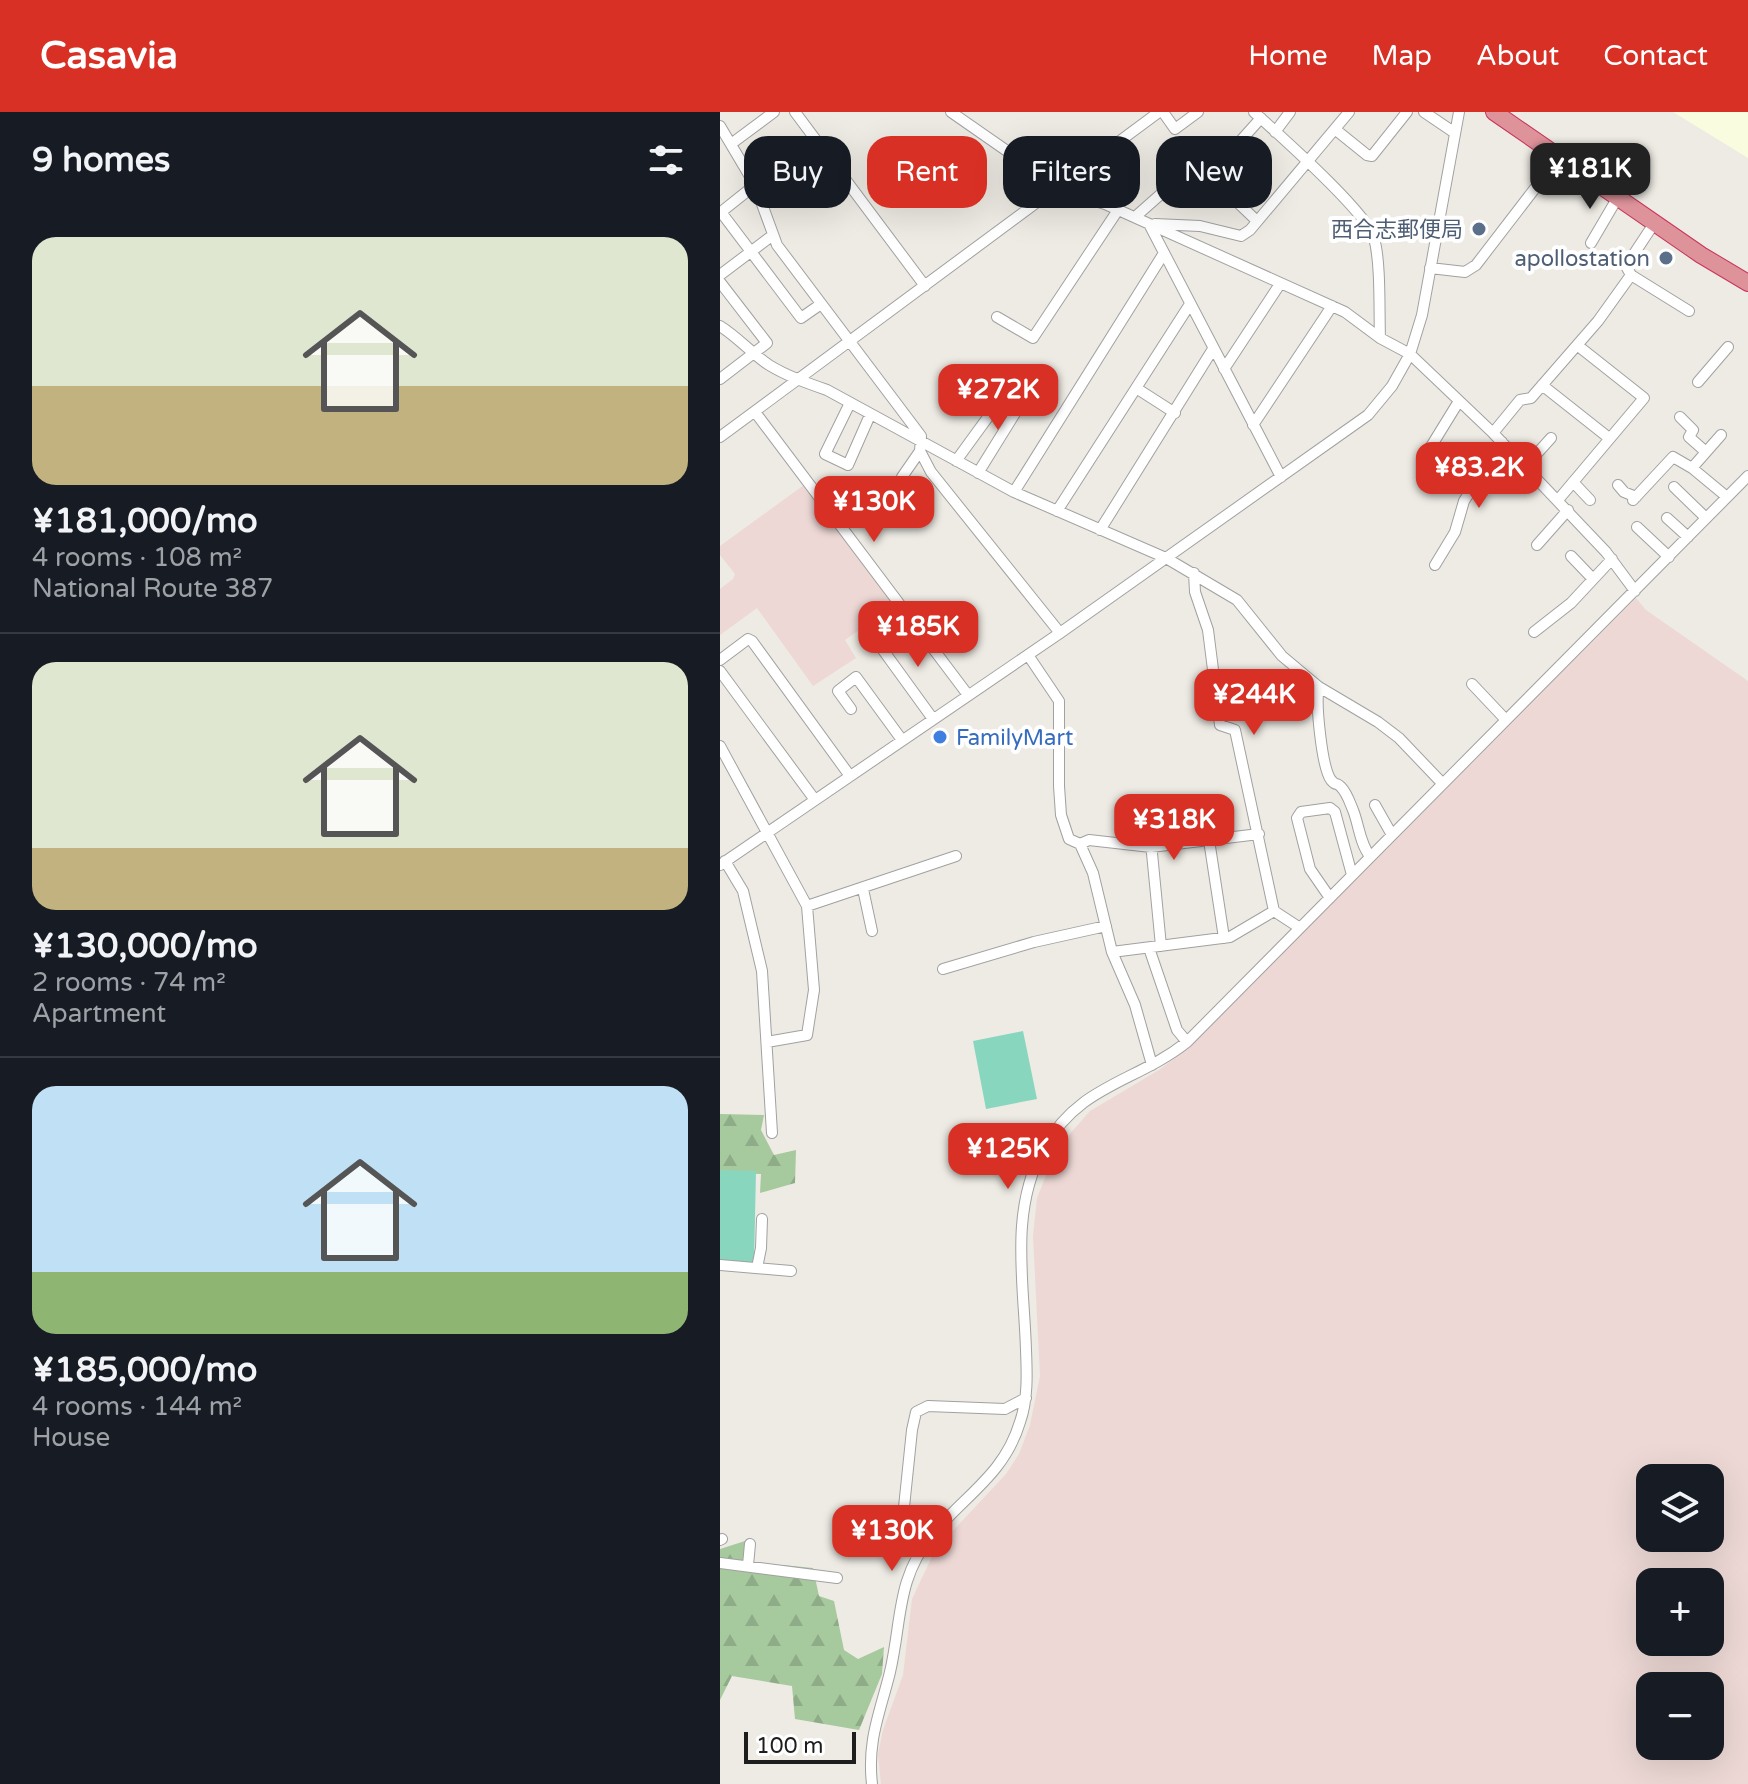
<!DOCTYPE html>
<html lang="en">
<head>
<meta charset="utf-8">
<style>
	:root { --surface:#171b24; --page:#20242c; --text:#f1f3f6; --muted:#9ea1a6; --line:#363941; --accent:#d93025 }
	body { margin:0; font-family:"Varela Round","Noto Sans JP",sans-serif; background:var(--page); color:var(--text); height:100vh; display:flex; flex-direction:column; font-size:30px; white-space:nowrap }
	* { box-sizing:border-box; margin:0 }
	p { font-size:26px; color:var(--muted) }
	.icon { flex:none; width:44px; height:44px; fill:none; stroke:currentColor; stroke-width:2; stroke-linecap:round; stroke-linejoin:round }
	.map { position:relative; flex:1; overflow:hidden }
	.sheet { display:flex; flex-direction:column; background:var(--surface); width:720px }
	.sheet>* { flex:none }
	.banner { position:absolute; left:24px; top:24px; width:760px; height:72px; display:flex; gap:16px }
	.controls { position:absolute; left:916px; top:1352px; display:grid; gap:16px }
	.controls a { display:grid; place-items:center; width:88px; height:88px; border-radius:16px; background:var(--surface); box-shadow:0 8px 32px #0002; font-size:40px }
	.scale { position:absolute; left:24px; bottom:20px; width:112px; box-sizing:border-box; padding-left:8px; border:4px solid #1d1d1d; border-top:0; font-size:22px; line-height:28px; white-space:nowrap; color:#1d1d1d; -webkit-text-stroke:6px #fff; paint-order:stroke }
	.price { position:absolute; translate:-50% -68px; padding:0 18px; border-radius:16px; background:var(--accent); color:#fff; font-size:26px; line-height:52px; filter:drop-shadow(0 2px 4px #0008) }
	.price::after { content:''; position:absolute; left:50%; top:48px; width:24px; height:18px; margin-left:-12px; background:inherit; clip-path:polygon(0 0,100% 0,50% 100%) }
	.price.selected { background:#222; color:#fff }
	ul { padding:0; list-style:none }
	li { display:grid; align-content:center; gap:16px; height:424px; padding:0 32px }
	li+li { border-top:2px solid var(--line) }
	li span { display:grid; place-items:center; height:248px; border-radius:24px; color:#555 }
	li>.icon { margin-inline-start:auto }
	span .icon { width:144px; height:144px; fill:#fffc; stroke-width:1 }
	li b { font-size:34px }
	h2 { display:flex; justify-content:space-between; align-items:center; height:96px; padding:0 32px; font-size:34px }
	.pill { padding:0 28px; border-radius:24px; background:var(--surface); box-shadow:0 8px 32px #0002; font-size:28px; line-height:72px }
	.pill.selected { background:var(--accent); color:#fff }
	header { display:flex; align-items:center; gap:48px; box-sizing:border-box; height:112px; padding:0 40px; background:var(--accent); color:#fff }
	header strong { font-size:38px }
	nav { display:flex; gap:44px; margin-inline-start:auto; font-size:28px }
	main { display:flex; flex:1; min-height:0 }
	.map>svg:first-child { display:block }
	.commercial { fill:#edd8d5; fill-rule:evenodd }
	.education { fill:#f9fcdf }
	.forest { fill:url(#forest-firs) }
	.pitch { fill:#89d6bf }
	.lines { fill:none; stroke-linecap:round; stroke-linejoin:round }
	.minor-casing { stroke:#a1a1a1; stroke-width:12 }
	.highway-casing { stroke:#c9345a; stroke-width:18 }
	.minor { stroke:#fff; stroke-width:10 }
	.highway { stroke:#de929a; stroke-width:16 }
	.service-dot { fill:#5c6f8a; stroke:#fff; stroke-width:3 }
	.shop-dot { fill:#3f7fe0; stroke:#fff; stroke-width:3 }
	.labels { text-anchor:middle; stroke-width:8; stroke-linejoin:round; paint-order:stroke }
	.service-label { font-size:22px; fill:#4e5e75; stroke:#fff; text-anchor:end }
	.shop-label { font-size:22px; fill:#366cbe; stroke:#fff; text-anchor:start }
</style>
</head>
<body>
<header>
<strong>Casavia</strong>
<nav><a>Home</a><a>Map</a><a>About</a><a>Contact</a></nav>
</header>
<main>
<section class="sheet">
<h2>9 homes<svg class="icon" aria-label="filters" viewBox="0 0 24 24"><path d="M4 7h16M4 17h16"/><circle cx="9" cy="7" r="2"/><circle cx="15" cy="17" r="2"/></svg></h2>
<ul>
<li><span style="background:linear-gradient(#dfe7d0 60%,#c2b280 0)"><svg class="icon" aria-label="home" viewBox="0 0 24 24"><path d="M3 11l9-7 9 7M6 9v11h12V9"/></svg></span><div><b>¥181,000/mo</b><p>4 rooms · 108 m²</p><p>National Route 387</p></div></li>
<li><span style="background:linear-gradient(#dfe7d0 75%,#c2b280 0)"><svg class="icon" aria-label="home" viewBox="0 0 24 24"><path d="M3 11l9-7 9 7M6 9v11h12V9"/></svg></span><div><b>¥130,000/mo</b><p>2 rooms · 74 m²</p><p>Apartment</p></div></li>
<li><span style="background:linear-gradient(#bfe0f5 75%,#8fb573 0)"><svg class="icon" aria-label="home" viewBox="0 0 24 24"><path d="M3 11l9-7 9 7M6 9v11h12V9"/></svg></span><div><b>¥185,000/mo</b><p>4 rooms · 144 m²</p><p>House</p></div></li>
</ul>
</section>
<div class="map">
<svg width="1028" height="1672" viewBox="0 0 1028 1672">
	<defs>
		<pattern id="forest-firs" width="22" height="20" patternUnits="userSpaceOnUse" patternTransform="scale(2)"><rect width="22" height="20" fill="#a6c99d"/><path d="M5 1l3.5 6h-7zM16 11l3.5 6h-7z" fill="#8eac87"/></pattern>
	</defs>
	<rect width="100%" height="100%" fill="#eeebe4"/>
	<!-- commercial -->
	<path class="commercial" d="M84 373 176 492 125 528 136 546 93 574 37 496 0 523V477L13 467 15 462 0 443V434Z
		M916 486 926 498 1028 569V1672H161L158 1642 163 1618 183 1563 192 1487 215 1438 286 1362 299 1342 310 1313 320 1264 313 1124 317 1086 329 1056 349 1023 370 999 439 958 470 935ZM990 1366V1426H930V1366ZM990 1470V1530H930V1470ZM990 1574V1634H930V1574Z"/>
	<!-- education -->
	<path class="education" d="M953 0H1028V46Z"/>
	<!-- forest -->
	<path class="forest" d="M0 1002 44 1003 41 1018 54 1043 76 1038 75 1071 40 1081 41 1062 0 1061Z
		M25 1429 28 1452 38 1458 63 1453 93 1456 99 1484 114 1489 124 1538 138 1547 164 1535 162 1562 139 1618 75 1607 72 1574 12 1564 0 1588V1437Z"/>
	<!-- pitch -->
	<path class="pitch" d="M303 919 317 987 266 997 253 929Z
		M0 1058 36 1059 34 1151 0 1150Z"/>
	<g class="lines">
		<!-- minor casing -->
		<g class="minor-casing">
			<path id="minor" d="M75 0 205 174
				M231 0 346 80 385 92 625 200 660 226 690 242 773 321 886 440 915 479
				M443 0 455 17 478 0
				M534 0C558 22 647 100 654 126 661 151 659 200 660 226
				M704 0 735 21
				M0 14 35 73 57 133 201 324 200 339 211 360 340 521
				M616 18 647 43 652 44 687 0
				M555 20 570 0
				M11 32 54 0
				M489 64 541 6
				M35 73 1 100 81 206 101 192
				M415 105 476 51 537 109
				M429 112 561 365
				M435 112 480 114 521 124 530 118 629 0
				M871 131 898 85
				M710 156 745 160 756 153 839 45
				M0 163 53 123
				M911 163 969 199
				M0 170 47 231 0 267
				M277 205 313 226 398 98
				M0 214C18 225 32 242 49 253 67 264 87 271 107 278L294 380 446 446 517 488 562 544 599 575 658 610 679 626 722 671
				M504 257 560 172
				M978 270 1008 235
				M822 273 889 326
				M416 276 455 301
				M130 291 105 342 128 353 150 303
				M35 300 248 583
				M960 305 973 318 969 325 986 340
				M533 313 612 194
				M773 321 800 288 811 286 878 209 911 163 906 154 935 110
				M0 325 439 0
				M707 341 739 289
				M236 349 292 272
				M804 356 831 326
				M972 356 1001 323
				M258 361 302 290
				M182 365 200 339
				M853 370 870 388
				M898 373 904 380 916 385
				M954 375 986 406
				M294 380 444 141
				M838 388 924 286 857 233
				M913 388 953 345 972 356 1007 385
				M337 399 470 192
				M947 406 968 425
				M917 415 949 445
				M380 418 493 237
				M817 433 848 398
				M851 444 873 467
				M715 453 735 420 744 389 782 330
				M474 461 475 480 488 518 500 613 515 618 554 799 580 816
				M814 520 851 491 892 447
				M155 527 213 607
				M308 543 339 589V674L341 703 349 727 360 732 373 761 392 840 415 893 432 953
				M0 548 28 527 32 529 130 664
				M0 559 95 688
				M752 572 786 608
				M599 575C595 590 602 656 611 668 617 675 615 669 621 675 627 681 630 691 633 698 639 713 640 732 650 744
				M131 597 118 579 136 565 182 628
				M0 634 87 794 94 878 87 923 47 930
				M483 689 504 826
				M655 693 672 723
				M428 700 441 834
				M360 732 369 728 431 735 539 722
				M5 749 23 779 42 859 52 1021
				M0 753 340 521 648 303 672 274 690 242 702 203 739 0
				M143 777 152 819
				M610 786 590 757 577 706 581 700 610 696 615 700 632 763
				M87 794 236 744
				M429 836 457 918 467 930
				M392 840 510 825 554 799
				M223 857 314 830 386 814
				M0 1153 71 1159
				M37 1156 41 1136 42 1107
				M0 1428 2 1427
				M198 1443 184 1433 181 1424 192 1318 196 1300 208 1294 285 1297 306 1286
				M0 1451 117 1466
				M28 1453 30 1432
				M152 1672C147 1628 160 1601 170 1560 182 1509 176 1467 212 1423 245 1383 284 1363 300 1310 308 1287 307 1262 306 1238 304 1170 289 1098 324 1036 360 972 415 971 467 930L1028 364"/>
		</g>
		<!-- highway casing -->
		<g class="highway-casing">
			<path id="highway" d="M774 0 981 143 1028 171"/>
		</g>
		<!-- minor -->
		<use href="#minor" class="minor"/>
		<!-- highway -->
		<use href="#highway" class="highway"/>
	</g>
	<!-- markers -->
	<g class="service-dot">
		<circle cx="759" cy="117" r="8"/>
		<circle cx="946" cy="146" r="8"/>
	</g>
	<circle class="shop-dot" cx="220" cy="625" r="8"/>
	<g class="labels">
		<!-- service labels -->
		<g class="service-label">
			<text x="743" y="125">西合志郵便局</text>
			<text x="930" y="154">apollostation</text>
		</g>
		<!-- shop labels -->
		<g class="shop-label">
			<text x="236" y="633">FamilyMart</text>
		</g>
	</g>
</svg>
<div class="controls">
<a><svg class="icon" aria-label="layers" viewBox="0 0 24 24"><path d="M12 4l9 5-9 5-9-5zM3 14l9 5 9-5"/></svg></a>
<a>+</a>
<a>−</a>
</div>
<div class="scale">100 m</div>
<b class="price selected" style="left:870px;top:99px">¥181K</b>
<b class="price" style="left:278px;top:320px">¥272K</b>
<b class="price" style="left:759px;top:398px">¥83.2K</b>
<b class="price" style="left:154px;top:432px">¥130K</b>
<b class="price" style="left:198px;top:557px">¥185K</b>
<b class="price" style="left:534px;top:625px">¥244K</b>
<b class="price" style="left:454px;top:750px">¥318K</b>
<b class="price" style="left:288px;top:1079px">¥125K</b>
<b class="price" style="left:172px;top:1461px">¥130K</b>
<div class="banner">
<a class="pill">Buy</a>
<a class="pill selected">Rent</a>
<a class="pill">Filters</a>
<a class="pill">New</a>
</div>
</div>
</main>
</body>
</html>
